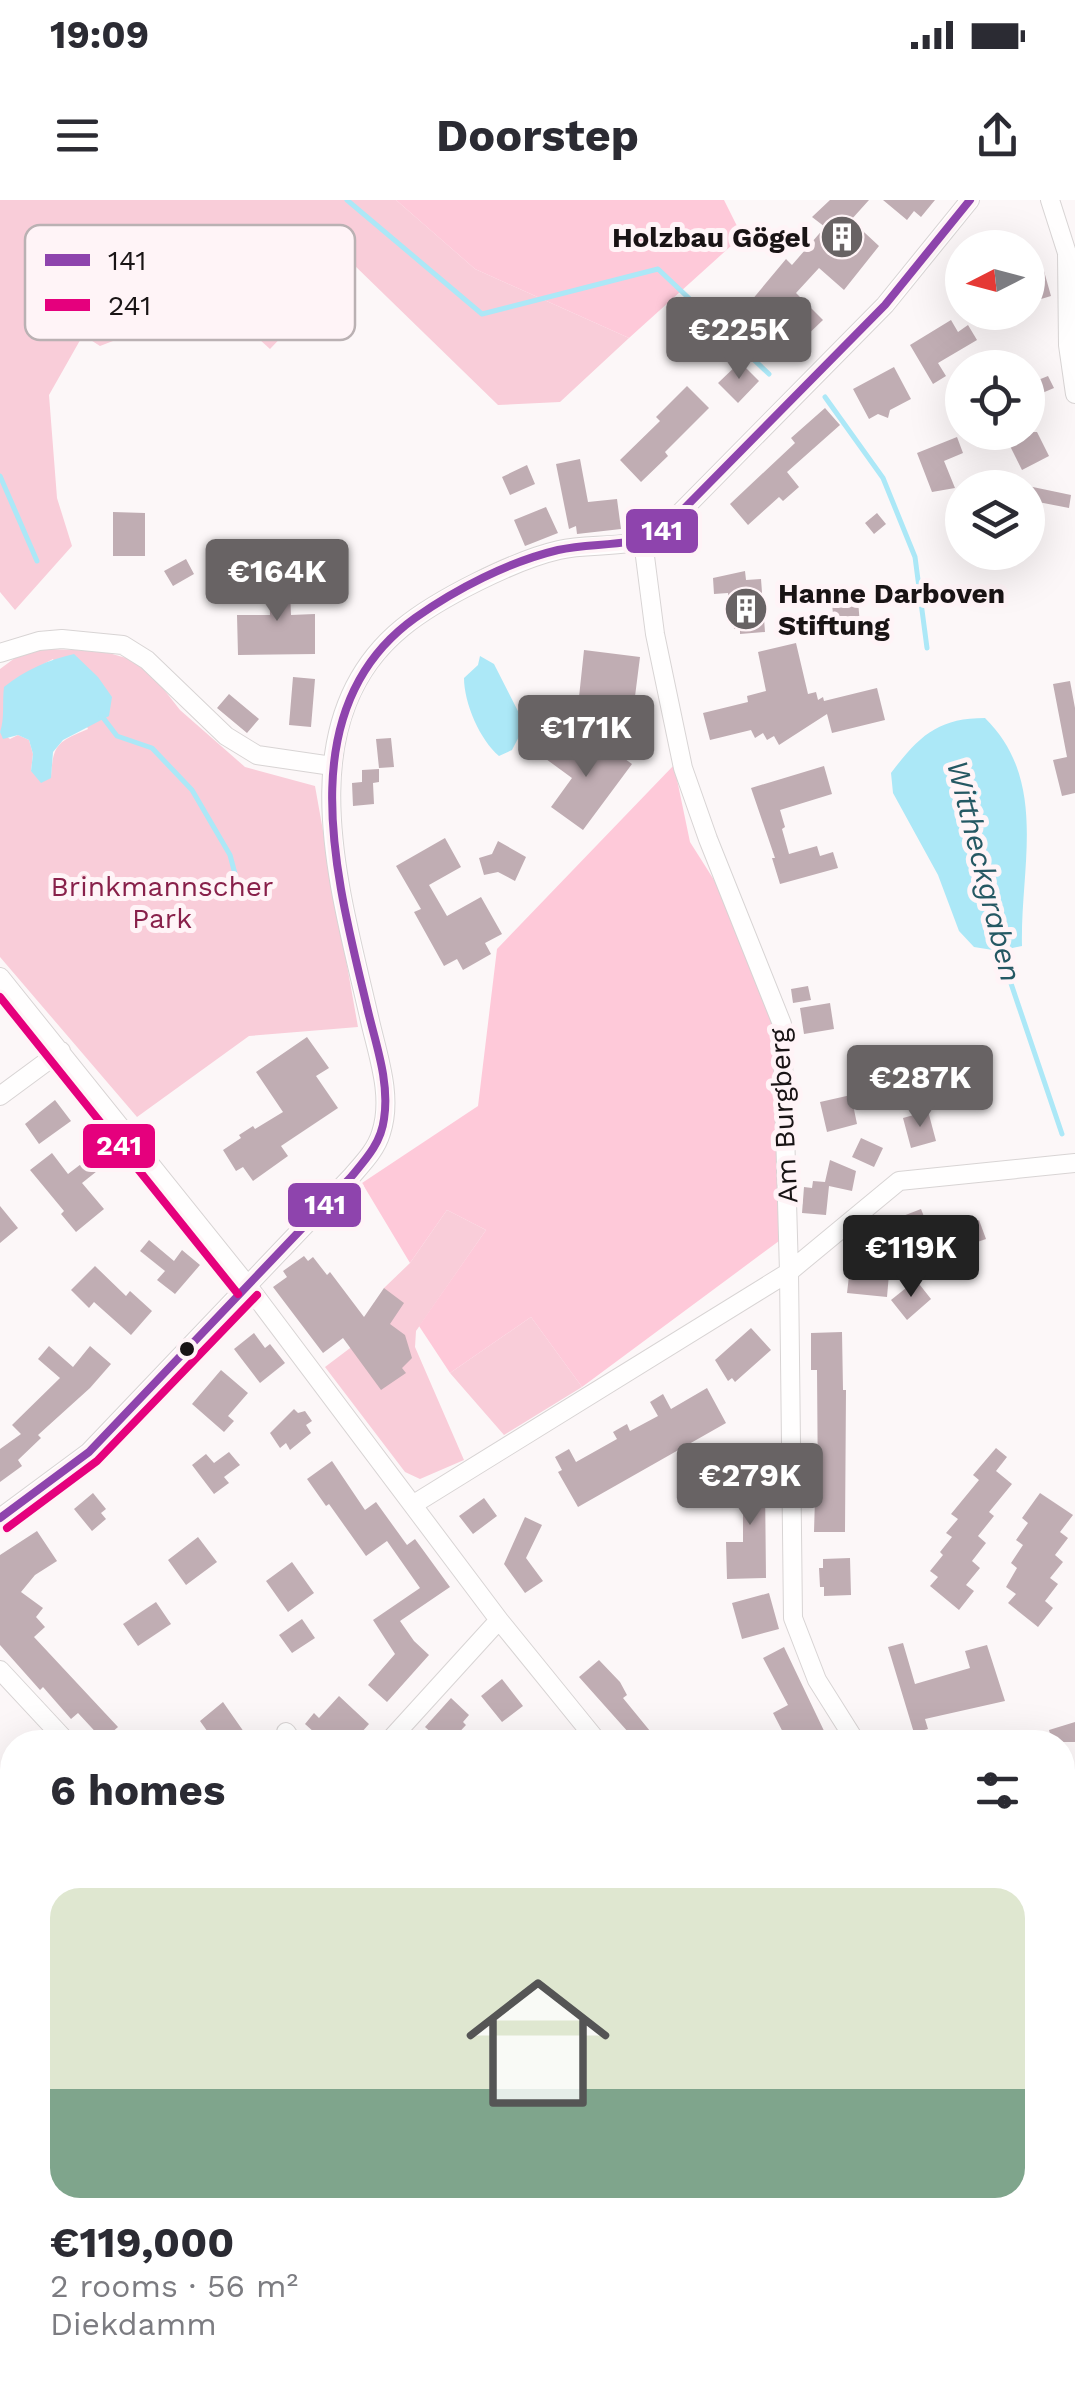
<!DOCTYPE html>
<html lang="en">
<head>
<meta charset="utf-8">
<style>
	:root { --surface:#fff; --page:#f7f7f7; --text:#2b2b33; --muted:#7c7c81; --accent:#686364 }
	body { margin:0; font-family:"Work Sans",sans-serif; background:var(--page); color:var(--text); height:100vh; display:flex; flex-direction:column; font-size:38px; white-space:nowrap }
	* { box-sizing:border-box; margin:0 }
	p { font-size:32px; color:var(--muted) }
	.icon { flex:none; width:55px; height:55px; fill:none; stroke:currentColor; stroke-width:2; stroke-linecap:round; stroke-linejoin:round }
	.map { position:relative; flex:1; overflow:hidden }
	.details { position:absolute; left:0px; top:1530px; width:1075px; height:672px; display:flex; flex-direction:column; background:var(--surface); border-radius:40px 40px 0 0; box-shadow:0 10px 40px #0002 }
	.details>* { flex:none }
	.needle { width:65px; rotate:264deg }
	.fabs { position:absolute; left:945px; top:30px; display:grid; gap:20px }
	.fabs a { display:grid; place-items:center; width:100px; height:100px; border-radius:50%; background:var(--surface); box-shadow:0 10px 40px #0002; font-size:50px }
	.price { position:absolute; translate:-50% -85px; padding:0 22px; border-radius:10px; background:var(--accent); color:#fff; font-size:32px; line-height:65px; filter:drop-shadow(0 2px 5px #0008) }
	.price::after { content:''; position:absolute; left:50%; top:60px; width:30px; height:22px; margin-left:-15px; background:inherit; clip-path:polygon(0 0,100% 0,50% 100%) }
	.price.on { background:#222; color:#fff }
	ul { padding:0; list-style:none }
	li { display:grid; align-content:center; gap:20px; height:530px; padding:0 50px }
	li span { display:grid; place-items:center; height:310px; border-radius:30px; color:#555 }
	li>.icon { margin-inline-start:auto }
	span .icon { width:180px; height:180px; fill:#fffc; stroke-width:1 }
	li b { font-size:42px }
	h2 { display:flex; justify-content:space-between; align-items:center; height:120px; padding:0 50px; font-size:42px }
	.status { display:flex; justify-content:space-between; align-items:center; height:70px; padding:0 50px; background:var(--surface); direction:ltr }
	.status svg { height:28px; fill:currentColor }
	header { display:flex; justify-content:space-between; align-items:center; height:130px; padding:0 50px; background:var(--surface); font-size:45px; font-weight:700 }
	.map>svg:first-child { display:block }
	.green { fill:#f9cdd9; fill-rule:evenodd }
	.forest { fill:#fec9d9 }
	.water { fill:#ace8f7 }
	.lines { fill:none; stroke-linecap:round; stroke-linejoin:round }
	.stream { stroke:#ace8f7; stroke-width:5 }
	.building { fill:#c0adb3 }
	.minor-casing { stroke:#d8d4d4; stroke-width:20 }
	.minor { stroke:#fffefe; stroke-width:18 }
	.bus-1-casing { stroke:#fff4f7; stroke-width:15 }
	.bus-2-casing { stroke:#fff4f7; stroke-width:15 }
	.bus-1 { stroke:#8e44ad; stroke-width:8 }
	.bus-2 { stroke:#e5007d; stroke-width:8 }
	.bus-dot { fill:#191415; stroke:#fff4f7; stroke-width:4 }
	.labels { text-anchor:middle; stroke-width:10; stroke-linejoin:round; paint-order:stroke }
	.poi-label { font-size:28px; font-weight:bold; fill:#191415; stroke:#fff4f7; text-anchor:end }
	.park-label { font-size:28px; fill:#88204a; stroke:#fff4f7 }
	.street-label { font-size:28px; fill:#191415; stroke:#fff4f7 }
	.water-label { font-size:30px; font-style:italic; fill:#255863; stroke:#fff4f7 }
	.key { fill:#fff4f7; stroke:#bab1b3; stroke-width:2.5 }
	.key-label { font-size:28px; fill:#191415 }
	.line-badge { stroke:#fff4f7; stroke-width:4 }
	.badge-label { font-size:28px; text-anchor:middle; font-weight:bold; fill:#fff }
</style>
</head>
<body>
<div class="status"><b>19:09</b><svg viewBox="0 0 49 12"><path d="M0 12V9h3v3zM5 12V6h3v6zM10 12V3h3v9zM15 12V0h3v12zM26 1h20v11H26zM47 4h2v5h-2z"/></svg></div>
<header><svg class="icon" aria-label="menu" viewBox="0 0 24 24"><path d="M4 6h16M4 12h16M4 18h16"/></svg>Doorstep<svg class="icon" aria-label="share" viewBox="0 0 24 24"><path d="M12 15V3M7 8l5-5 5 5M5 13v7h14v-7"/></svg></header>
<div class="map">
<svg width="1075" height="2201" viewBox="0 0 1075 2201">
	<rect width="100%" height="100%" fill="#fcf7f8"/>
	<!-- green -->
	<path class="green" d="M0 0H396L475 69 629 138 560 202 498 205 352 63 270 149 217 101 100 146 83 135 49 195 57 298 72 346 15 410 0 392Z
		M46 449 102 451 126 458 151 473 180 510 245 567 315 586 358 827 249 836 137 917 0 757V469L23 452ZM53 459 88 529C58 542 53 543 51 577L31 571 33 554 29 540 18 535 10 539 0 532 38 467Z
		M447 1010 486 1030 416 1131 415 1147 464 1260 420 1279 405 1272 325 1167 374 1130 384 1088 410 1063Z
		M531 1117 582 1187 504 1235 450 1173Z"/>
	<!-- forest -->
	<path class="forest" d="M396 0H724L742 36 629 138 475 69Z
		M674 565 690 642 733 710 774 817 779 1041 582 1187 531 1117 450 1173 419 1126 486 1030 447 1010 410 1063 362 983 478 906 497 749Z"/>
	<!-- water -->
	<path class="water" d="M962 56V112L983 113 961 114 948 90 947 69Z
		M74 454 98 477 112 497 109 516 63 540 53 552 51 578 41 583 31 571 33 554 29 540 18 535 3 539 0 532C5 518 2 502 4 487 25 470 48 460 74 454Z
		M480 456 494 464 525 525 512 550 499 556C480 540 464 503 464 478L478 465Z
		M985 518C1049 581 1020 667 1022 746L999 751 974 747 959 731 938 675 893 593 891 573C919 536 938 518 985 518Z"/>
	<g class="lines">
		<!-- stream -->
		<path class="stream" d="M347 0 482 114 658 69 769 174
			M825 197 883 278 915 357 927 448
			M0 276 37 361
			M101 515 117 536 152 548 192 590 230 655 239 689
			M999 748 1062 934"/>
	</g>
	<!-- building -->
	<path class="building" d="M830 0H869L851 20 879 46 844 90 819 68 796 93 823 120 779 162 763 146 768 141 741 113 786 59 792 65 825 27 812 17Z
		M883 0H935L921 17 914 11 907 20Z
		M1044 71 1051 96 1028 103V77Z
		M951 120 958 132 968 125 977 140 938 163 946 176 933 184 910 145Z
		M740 162 759 181 738 203 718 183Z
		M894 167 911 199 890 210 888 218 878 214 869 219 853 189Z
		M1048 176 1054 188 1028 199V184Z
		M687 186 709 208 665 252 668 256 641 282 620 260 660 221 656 217Z
		M825 208 840 225 787 272 799 287 783 301 779 297 748 325 730 304 795 243 791 238Z
		M1003 232H1037L1049 256 1022 270Z
		M957 237 963 253 944 261 955 288 932 292 917 253Z
		M580 259 588 302 617 299 621 329 577 334 576 326 569 329 556 264Z
		M527 265 535 284 510 295 502 277Z
		M1028 286 1071 295 1069 308 1028 300Z
		M546 307 558 333 525 346 514 320Z
		M113 312 145 313V356H113Z
		M877 313 886 324 874 334 865 323Z
		M186 359 194 374 173 386 164 371Z
		M269 368H289L291 415 315 414V454L238 455 237 415H270Z
		M745 371 746 380 761 379 765 432 740 434V428L734 429 733 415H730L728 393 714 394 713 378Z
		M857 388 860 425 834 427 831 390Z
		M796 443 808 494 816 492 818 500 823 497 824 501 877 488 885 520 832 533 827 514 779 545 774 536 767 540 763 533 755 538 751 530 710 540 703 513 748 502 747 496 766 491 758 452Z
		M584 450 640 457 631 528 598 524 577 516Z
		M293 477 315 479 311 527 289 525Z
		M1070 481 1075 508V593L1062 596 1053 560 1067 557 1053 484Z
		M229 494 259 519 247 533 217 508Z
		M391 538 394 567 379 568 376 539Z
		M560 539 587 558 600 541 632 564 583 630 551 607 572 578 546 559Z
		M824 566 832 594 780 610 785 627 782 629 789 654 817 646 820 656 833 652 838 668 780 684 772 658H775L751 588Z
		M379 569V582L373 583 374 604 353 606 352 583 362 582V570Z
		M445 638 461 667 429 685 447 716 481 697 502 734 485 743 491 754 463 770 457 759 444 766 414 712 421 709 396 666Z
		M498 641 526 657 515 681 498 672 484 675 479 658 492 654Z
		M808 786 811 800 793 803 791 789Z
		M830 803 834 829 804 834 800 808Z
		M307 837 329 868 316 876 338 908 281 946 288 956 253 981 243 967 236 971 223 950 241 938 239 935 253 926 255 929 283 912 256 872Z
		M851 895 857 924 827 932 820 902Z
		M55 900 71 921 39 944 25 924Z
		M928 911 936 941 911 948 903 918Z
		M861 938 883 948 874 967 852 957Z
		M102 948 111 960 82 983 104 1009 76 1032 61 1014 64 1011 30 970 52 953 68 974Z
		M830 960 856 971 852 991 829 986 826 1015 802 1013 804 987 812 988 813 981 825 982Z
		M0 1006 18 1028 0 1043Z
		M921 1009 931 1034 882 1054 872 1028Z
		M979 1020 986 1039 957 1049 952 1034Z
		M149 1040 174 1061 182 1050 200 1065 175 1094 157 1080 165 1071 140 1051Z
		M304 1056 308 1061 313 1057 327 1075 330 1072 364 1117 384 1088 404 1103 390 1124 405 1135 412 1158 402 1168 406 1173 381 1190 343 1138 323 1153 273 1087 287 1077 283 1071Z
		M95 1066 126 1096 130 1091 152 1111 131 1135 94 1102 89 1108 71 1090Z
		M872 1072 889 1074 887 1097 847 1093 849 1076 872 1078Z
		M916 1080 931 1099 907 1120 891 1100Z
		M751 1128 771 1150 735 1182 732 1178 728 1181 715 1160Z
		M842 1132 843 1190H846L845 1332H814L815 1298H818L817 1170H811V1133Z
		M254 1133 265 1148 270 1144 285 1163 260 1183 234 1149Z
		M49 1146 73 1167 90 1146 111 1164 90 1188 38 1235 41 1238 18 1260 22 1266 0 1282V1249L21 1234 12 1225 60 1178 38 1159Z
		M221 1170 248 1193 228 1216 234 1221 224 1232 192 1204Z
		M707 1188 726 1223 578 1307 558 1272 562 1270 555 1257 569 1249 576 1262 617 1239 613 1232 627 1224 630 1231 658 1216 650 1202 663 1194 671 1209Z
		M294 1209 298 1213 305 1211 312 1221 306 1225 311 1233 290 1250 286 1243 280 1248 270 1233Z
		M996 1248 1007 1257 996 1271 1012 1284 989 1312 994 1316 978 1336 986 1343 972 1361 980 1368 966 1385 974 1391 959 1410 930 1386 938 1377 930 1371 943 1355 940 1352 952 1337 946 1333 958 1319 951 1314 979 1280 973 1275Z
		M229 1252 240 1265 224 1277 229 1283 214 1294 192 1265 206 1254 214 1263Z
		M759 1255 760 1285H765L766 1378 727 1379 726 1342H743V1256Z
		M332 1261 365 1310 376 1302 407 1345 415 1339 450 1387 400 1421 414 1441 429 1455 387 1502 368 1485 395 1454 373 1420 420 1388 387 1341 366 1356 329 1304 326 1306 307 1279Z
		M93 1293 106 1309 101 1313 106 1319 92 1331 74 1309Z
		M1040 1293 1073 1315 1060 1332 1068 1338 1055 1355 1063 1362 1050 1378 1058 1384 1045 1401 1053 1408 1038 1427 1008 1403 1016 1394 1006 1387 1017 1368 1011 1363 1023 1345 1016 1340 1028 1323 1022 1318Z
		M484 1298 497 1316 473 1334 459 1316Z
		M525 1317 542 1325 526 1358 543 1381 525 1393 504 1364Z
		M37 1331 57 1361 35 1375 21 1392 43 1408 36 1417 45 1427 34 1437 118 1527 103 1540 78 1513 71 1519 43 1487 40 1490 0 1445V1355Z
		M198 1337 217 1362 186 1385 168 1360Z
		M850 1358 851 1395 824 1396V1387H820L819 1368H823V1359Z
		M292 1362 314 1393 288 1412 266 1381Z
		M769 1393 779 1429 742 1439 732 1403Z
		M156 1402 171 1424 138 1446 123 1424Z
		M302 1419 315 1438 292 1453 279 1435Z
		M903 1443 915 1484 970 1468 965 1451 987 1445 1005 1501 925 1519 928 1529 914 1533 888 1447Z
		M784 1447 826 1535 813 1542H788L773 1513 788 1505 763 1458Z
		M599 1460 620 1482 627 1495 623 1498 659 1542H617L629 1533 579 1477Z
		M502 1479 523 1506 502 1522 481 1496Z
		M339 1496 369 1524 353 1542H325L305 1524 314 1513 319 1518Z
		M451 1498 469 1515 463 1522 466 1525 452 1540 449 1537 442 1542 425 1527Z
		M223 1502 251 1542H215L200 1521Z
		M1075 1522V1542H1052L1049 1530Z"/>
	<g class="lines">
		<!-- minor casing -->
		<g class="minor-casing">
			<path id="minor" d="M1050 0 1067 53 1068 145 1075 194
				M643 341 655 434 683 568 708 639 782 824 789 1072 793 1418 817 1480 856 1542
				M0 453 39 441 62 439 123 445 147 460 226 536 257 555 332 566
				M0 777 248 1086 499 1420 598 1542
				M0 896 61 851
				M414 1304 789 1072 899 981 1075 963
				M0 1318 89 1252 351 977C363 963 376 950 381 933 393 897 378 856 370 821 342 696 285 524 402 428 437 399 515 360 559 350 594 342 630 351 662 331L885 105 970 0
				M0 1470 67 1542
				M286 1532 293 1542
				M388 1542 499 1420
				M0 1722 12 1743
				M0 1760 12 1753
				M1062 1879 1075 1894
				M1062 1930 1075 1925
				M1062 1956 1075 1968
				M0 2028 12 2045
				M88 2190 100 2201
				M38 2201 44 2190
				M415 2201 458 2190
				M581 2201V2191
				M777 2201V2190"/>
		</g>
		<!-- minor -->
		<use href="#minor" class="minor"/>
		<!-- bus-1 casing -->
		<g class="bus-1-casing">
			<path id="bus-1" d="M0 1318 89 1252 351 977C366 959 381 943 384 919 390 881 375 842 367 807 337 680 288 509 415 418 456 389 508 362 558 350 594 342 629 348 662 331L885 105 970 0"/>
		</g>
		<!-- bus-2 casing -->
		<g class="bus-2-casing">
			<path id="bus-2" d="M0 797 238 1094
				M7 1328 97 1261 257 1095"/>
		</g>
		<!-- bus-1 -->
		<use href="#bus-1" class="bus-1"/>
		<!-- bus-2 -->
		<use href="#bus-2" class="bus-2"/>
	</g>
	<!-- icons -->
	<defs>
		<g id="building-disc" transform="scale(2.25)"><circle r="9.5" fill="#686364" stroke="#fff4f7"/><path d="M-4-6H4V6H1V3H-1V6H-4ZM-2.5-4.3h1.7v1.8h-1.7ZM.8-4.3h1.7v1.8H.8ZM-2.5-1h1.7V.8h-1.7ZM.8-1h1.7V.8H.8Z" fill="#fff"/></g>
	</defs>
	<g fill-rule="evenodd">
		<use href="#building-disc" x="842" y="37"/>
		<use href="#building-disc" x="746" y="409"/>
	</g>
	<!-- markers -->
	<circle class="bus-dot" cx="187" cy="1149" r="9"/>
	<g class="labels">
		<!-- poi labels -->
		<g class="poi-label">
			<text x="810" y="47">Holzbau Gögel</text>
			<text x="778" y="403" text-anchor="start">Hanne Darboven<tspan x="778" dy="32">Stiftung</tspan></text>
		</g>
		<!-- park labels -->
		<g class="park-label">
			<text x="162" y="696">Brinkmannscher<tspan x="162" dy="32">Park</tspan></text>
		</g>
		<!-- street labels -->
		<g class="street-label">
			<text transform="translate(783 916) rotate(-93)" y="10">Am Burgberg</text>
		</g>
		<!-- water labels -->
		<g class="water-label">
			<text transform="translate(984 671) rotate(76)" y="10">Wittheckgraben</text>
		</g>
	</g>
	<!-- legend -->
	<rect x="25" y="25" width="330" height="115" rx="15" class="key"/>
	<rect x="45" y="54" width="45" height="12" fill="#8e44ad"/>
	<rect x="45" y="99" width="45" height="12" fill="#e5007d"/>
	<g class="key-label">
		<text x="108" y="70">141</text>
		<text x="108" y="115">241</text>
	</g>
	<g class="line-badge">
		<rect x="624" y="307" width="76" height="48" rx="10" fill="#8e44ad"/>
		<rect x="81" y="922" width="76" height="48" rx="10" fill="#e5007d"/>
		<rect x="286" y="981" width="77" height="48" rx="10" fill="#8e44ad"/>
	</g>
	<g class="badge-label">
		<text x="662" y="340">141</text>
		<text x="119" y="955">241</text>
		<text x="325" y="1014">141</text>
	</g>
</svg>
<div class="fabs">
<a><svg class="needle" viewBox="-14 -14 28 28"><path d="M0-13l5 13h-10z" fill="#e53935"/><path d="M0 13l5-13h-10z" fill="#7c7c81"/></svg></a>
<a><svg class="icon" aria-label="locate" viewBox="0 0 24 24"><circle cx="12" cy="12" r="6"/><path d="M12 2v4M12 18v4M2 12h4M18 12h4"/></svg></a>
<a><svg class="icon" aria-label="layers" viewBox="0 0 24 24"><path d="M12 4l9 5-9 5-9-5zM3 14l9 5 9-5"/></svg></a>
</div>
<b class="price" style="left:739px;top:182px">€225K</b>
<b class="price" style="left:277px;top:424px">€164K</b>
<b class="price" style="left:586px;top:580px">€171K</b>
<b class="price" style="left:920px;top:930px">€287K</b>
<b class="price on" style="left:911px;top:1100px">€119K</b>
<b class="price" style="left:750px;top:1328px">€279K</b>
<section class="details">
<h2>6 homes<svg class="icon" aria-label="filters" viewBox="0 0 24 24"><path d="M4 7h16M4 17h16"/><circle cx="9" cy="7" r="2"/><circle cx="15" cy="17" r="2"/></svg></h2>
<ul>
<li><span style="background:linear-gradient(#dfe7d0 65%,#7fa58c 0)"><svg class="icon" aria-label="home" viewBox="0 0 24 24"><path d="M3 11l9-7 9 7M6 9v11h12V9"/></svg></span><div><b>€119,000</b><p>2 rooms · 56 m²</p><p>Diekdamm</p></div></li>
</ul>
</section>
</div>
</body>
</html>
